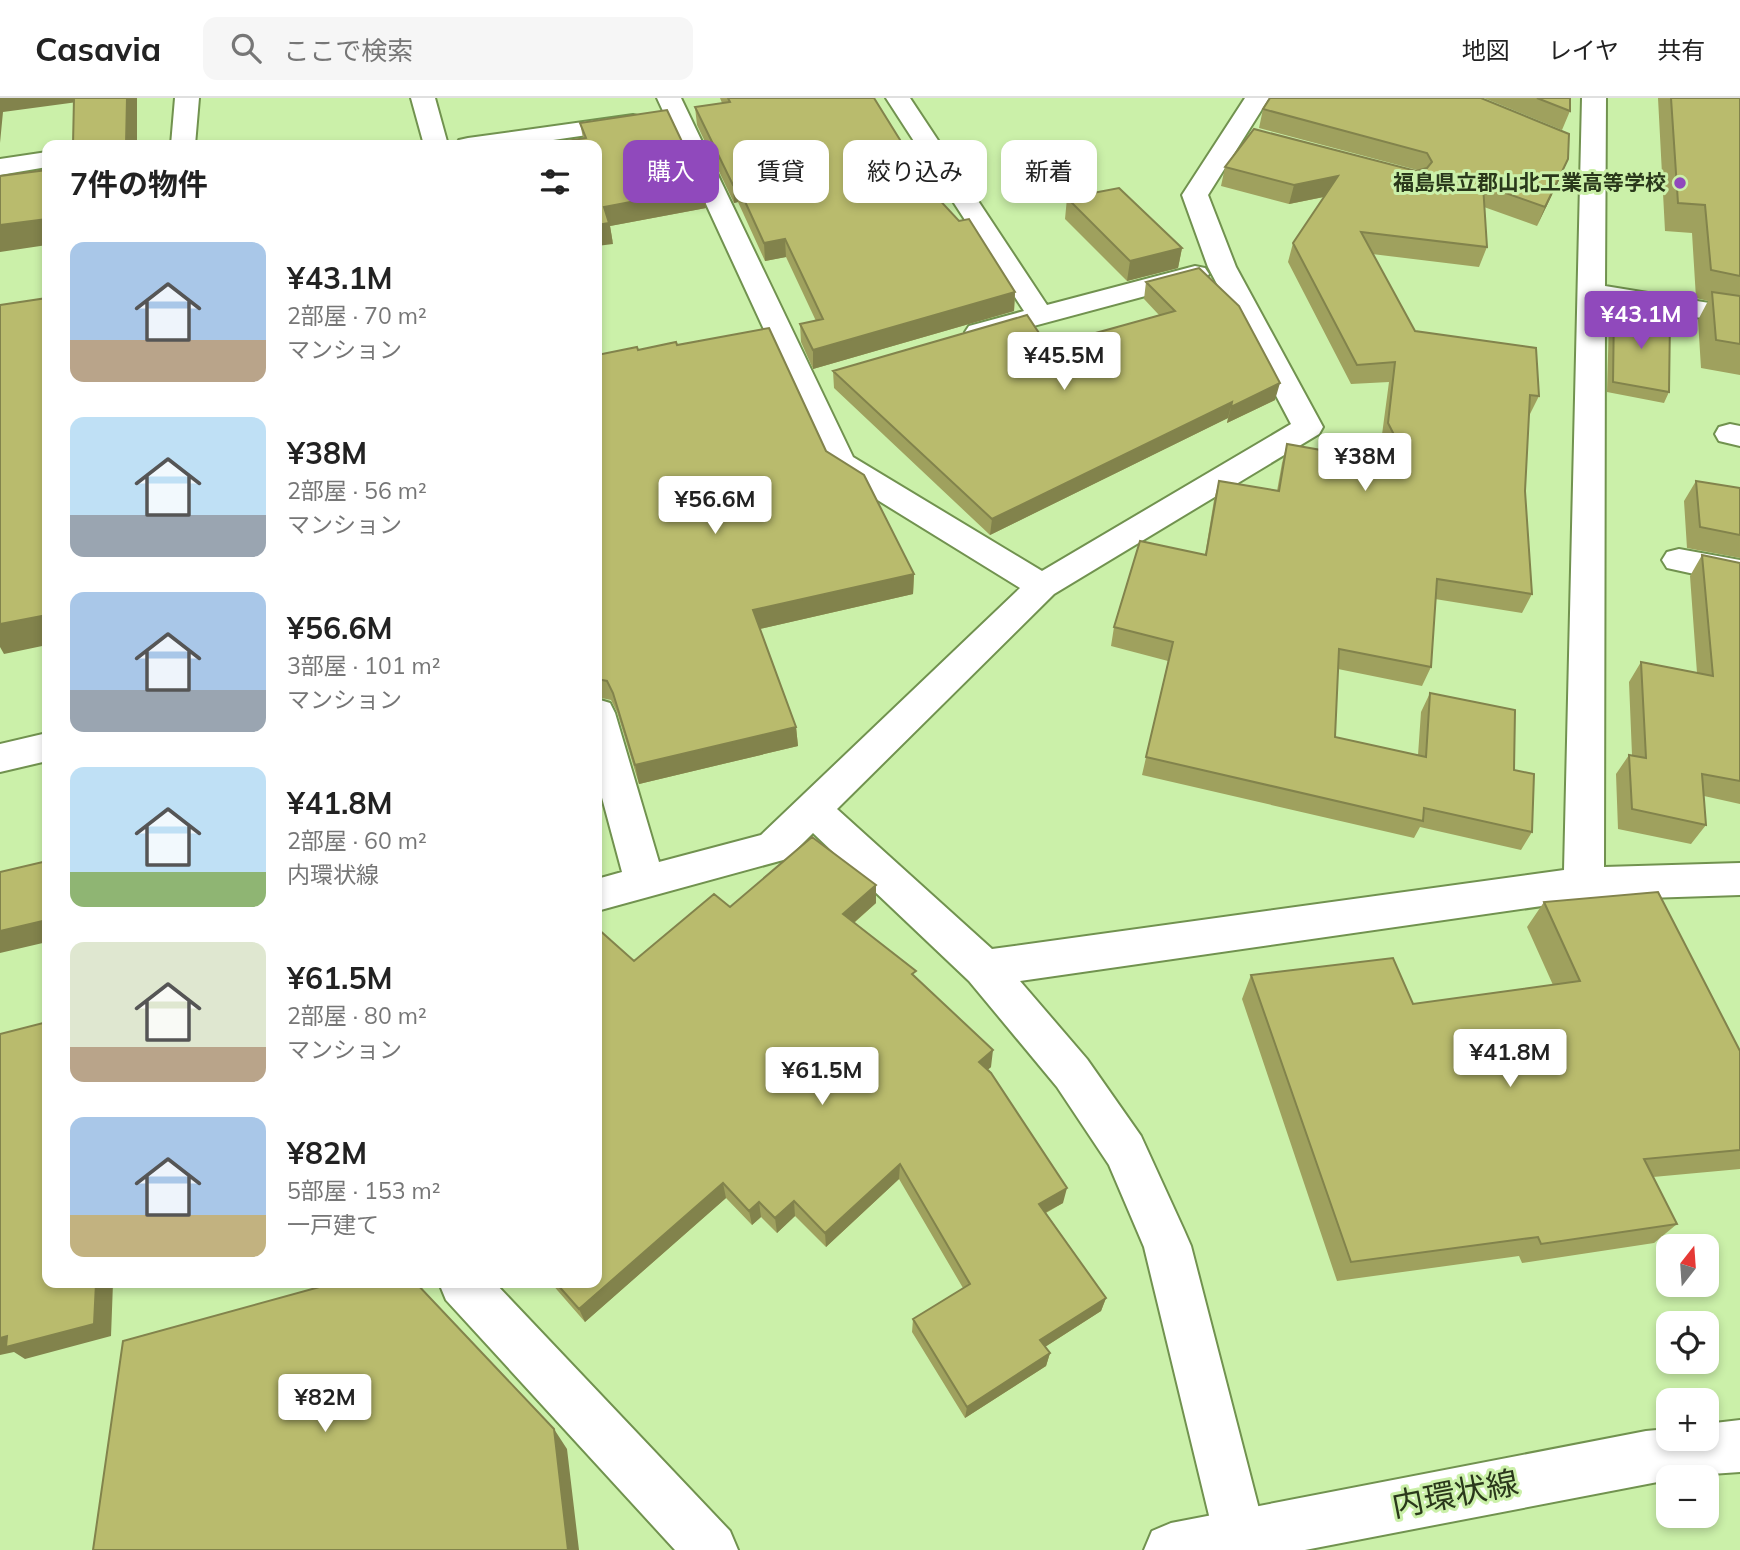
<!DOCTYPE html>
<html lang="ja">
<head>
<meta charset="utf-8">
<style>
	:root { --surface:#fff; --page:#f6f6f6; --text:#222; --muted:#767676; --line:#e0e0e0; --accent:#9049bc }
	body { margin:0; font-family:Mulish,"Noto Sans JP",sans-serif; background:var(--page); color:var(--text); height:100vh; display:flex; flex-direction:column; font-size:26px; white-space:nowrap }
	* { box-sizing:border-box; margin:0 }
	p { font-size:23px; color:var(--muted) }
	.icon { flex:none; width:38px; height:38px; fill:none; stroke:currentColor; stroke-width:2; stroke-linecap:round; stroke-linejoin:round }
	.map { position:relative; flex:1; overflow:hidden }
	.drawer { position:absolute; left:42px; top:42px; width:560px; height:1148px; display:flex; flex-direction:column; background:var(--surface); border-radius:14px; box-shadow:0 4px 10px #0003 }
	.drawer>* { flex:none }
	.hud { position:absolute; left:623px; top:42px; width:665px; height:63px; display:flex; gap:14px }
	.needle { width:46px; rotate:17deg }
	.buttons { position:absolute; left:1656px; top:1136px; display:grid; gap:14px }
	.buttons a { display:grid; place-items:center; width:63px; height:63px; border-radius:14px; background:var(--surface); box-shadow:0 4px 10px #0003; font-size:35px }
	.price { position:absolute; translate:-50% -60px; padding:0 16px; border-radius:7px; background:#fff; color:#222; font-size:23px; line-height:46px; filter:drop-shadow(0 2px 4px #0008) }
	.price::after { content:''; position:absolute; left:50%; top:42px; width:21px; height:16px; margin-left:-10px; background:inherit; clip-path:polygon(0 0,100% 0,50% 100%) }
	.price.active { background:var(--accent); color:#fff }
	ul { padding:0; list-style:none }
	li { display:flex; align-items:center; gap:21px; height:175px; padding:0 28px }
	li span { display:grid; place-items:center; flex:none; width:196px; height:140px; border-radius:14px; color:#555 }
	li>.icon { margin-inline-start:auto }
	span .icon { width:84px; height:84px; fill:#fffc; stroke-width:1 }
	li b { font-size:30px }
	h2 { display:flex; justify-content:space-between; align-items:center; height:84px; padding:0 28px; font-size:30px }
	.chip { padding:0 24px; border-radius:14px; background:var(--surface); box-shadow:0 4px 10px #0003; font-size:24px; line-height:63px }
	.chip.active { background:var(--accent); color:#fff }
	header { display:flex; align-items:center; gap:42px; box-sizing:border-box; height:98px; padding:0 35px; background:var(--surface); border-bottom:2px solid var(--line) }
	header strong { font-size:33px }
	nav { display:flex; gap:38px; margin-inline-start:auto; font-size:24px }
	.search { width:490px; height:63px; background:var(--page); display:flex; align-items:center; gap:18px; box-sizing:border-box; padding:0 24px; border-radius:14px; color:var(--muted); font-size:26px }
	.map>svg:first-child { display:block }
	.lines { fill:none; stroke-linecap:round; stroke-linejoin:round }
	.minor-casing { stroke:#71924f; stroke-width:4 }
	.tertiary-casing { stroke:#71924f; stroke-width:4 }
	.minor { fill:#fff; fill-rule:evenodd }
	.tertiary { fill:#fff; fill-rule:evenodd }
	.wall { fill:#9fa15e }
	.shaded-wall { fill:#82834c }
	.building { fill:#b9bb6d; stroke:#82834c; stroke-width:2 }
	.poi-dot { fill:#9049bc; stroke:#cbf0a9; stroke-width:2.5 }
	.labels { text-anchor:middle; stroke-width:6; stroke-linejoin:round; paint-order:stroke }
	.far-poi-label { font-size:21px; font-weight:bold; fill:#2a381b; stroke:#cbf0a9; text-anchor:end }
	.near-street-label { font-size:32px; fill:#2a381b; stroke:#cbf0a9 }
</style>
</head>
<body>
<header>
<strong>Casavia</strong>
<div class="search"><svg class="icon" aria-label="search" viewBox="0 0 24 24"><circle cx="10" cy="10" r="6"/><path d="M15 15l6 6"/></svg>ここで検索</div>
<nav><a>地図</a><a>レイヤ</a><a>共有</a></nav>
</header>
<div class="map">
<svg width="1740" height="1452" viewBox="0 0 1740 1452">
	<rect width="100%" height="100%" fill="#cbf0a9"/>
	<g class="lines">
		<!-- minor casing -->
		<g class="minor-casing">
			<path id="minor" d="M175 0H199L195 47H171Z
				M411 0H435L448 47H424Z
				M657 0H681L853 359 1042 473 1291 326 1208 169 1182 97 1245 0H1269L1208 97 1236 169 1323 329 1319 336 1054 496 837 711 992 851 1564 772 1582 0H1606L1605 188 1740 210V226L1605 205 1604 769 1740 765V797L1584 802 1020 883 1087 961 1141 1038 1184 1132 1191 1148 1266 1438 1261 1452H1219L1214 1438 1144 1149 1109 1067 1057 989 969 883 813 735 787 761 597 813V781L622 774 597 681V601L610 605 615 615 659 764 761 737 1020 490 829 372Z
				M886 0H910L1047 207 1195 168 1205 170 1209 176 1205 182 989 240 979 243 969 240 965 234 969 228 1024 213Z
				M633 17 642 19 645 24 642 29 519 47H456L459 42 468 40Z
				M47 54V69L0 77V61Z
				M1730 326 1740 328V348L1719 343 1715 336 1719 329Z
				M1679 451 1740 462V486L1667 470 1662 462 1667 454Z
				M47 635V663L0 674V646Z
				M439 1185H495L730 1433 738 1452H675L446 1202Z"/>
		</g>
		<!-- tertiary casing -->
		<g class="tertiary-casing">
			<path id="tertiary" d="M1740 1322V1374L1668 1379V1382L1305 1452H1144L1152 1433 1171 1425 1646 1333 1668 1331V1340H1706V1326Z"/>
		</g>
		<!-- minor -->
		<use href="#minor" class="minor"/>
		<!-- tertiary -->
		<use href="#tertiary" class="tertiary"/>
	</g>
	<!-- wall -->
	<path class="wall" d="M720 0H874L933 95 1015 194 1014 213 813 271 801 244 800 226 816 223 786 159 765 163 738 104 734 105 697 27 695 9 722 5Z
		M1484 0H1570V13L1562 32Z
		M1658 0H1740V277L1701 270 1698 222 1708 203 1696 200 1692 135 1665 133Z
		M1263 11 1568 61 1560 80 1537 128 1484 109 1487 149 1479 169 1372 156 1415 233 1539 298 1529 318 1525 393 1532 496 1522 515 1435 501 1431 569 1422 588 1338 571 1335 639 1418 657 1421 614 1430 595 1514 672 1532 734 1521 752 1420 729 1414 740 1142 677 1168 563 1111 548 1114 529 1205 457 1214 402 1219 383 1277 393 1282 365 1287 346 1378 362 1383 349 1381 344 1389 284 1351 286 1288 164 1293 145 1324 99 1289 106 1221 88 1225 69 1417 72 1259 30Z
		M580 25 704 90 706 110 610 128 613 146 583 40Z
		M1067 100 1182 150 1178 170 1127 183 1065 121Z
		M1146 184 1275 302 1227 325 1228 320 990 437 834 290 833 273 1045 244H1063L1159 217 1144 201Z
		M1614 212 1669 294 1664 305 1607 294 1609 222Z
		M677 247 826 353 914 476 913 496 760 531 796 629 798 648 639 686 617 614 611 602 597 599V257Z
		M1696 383 1740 390V460L1687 450 1684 403Z
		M1702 457 1740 465V706L1704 698 1706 727 1691 746 1618 731 1616 676 1629 657H1632L1629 584 1641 564 1697 575 1690 478Z
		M1544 804 1740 953V1071L1653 1079 1677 1126 1654 1145 1522 1165 1519 1158 1337 1183 1242 901 1251 877 1413 906 1553 887 1527 829Z
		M876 805 854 825 915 879 991 969 987 972 1063 1105 1046 1115 1106 1200 1101 1213 1045 1249 1050 1255 1046 1268 965 1320 912 1234 913 1221 963 1190 899 1081 826 1149 795 1118 777 1135 761 1119 752 1127 726 1100 585 1224 551 1185H597L634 863 730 809Z"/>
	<!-- shaded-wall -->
	<path class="shaded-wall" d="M0 0H84L85 3 3 14 0 45Z
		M127 0H137V47H126Z
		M1568 61 1560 80 1537 128 1545 109Z
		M1338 78 1333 97 1289 106 1294 87Z
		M737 86 738 104 734 105 733 87Z
		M704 90 706 110 610 128 613 146 597 148V127L604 109Z
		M47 121V147L0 154V127Z
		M785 141 786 159 765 163 764 145Z
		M1182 150 1178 170 1127 183 1130 163Z
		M1015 194 1014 213 813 271V252Z
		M1280 285 1275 302 1227 325 1231 309Z
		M1232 304 1228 320 990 437 992 421Z
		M914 476 913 496 755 532 753 512Z
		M47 517V547L4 556 0 549V524Z
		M796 629 798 648 639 686 635 667Z
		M876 787V805L843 834V816Z
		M47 822V844L0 855V833Z
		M993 952 991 969 977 981 979 964Z
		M900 1066 899 1081 826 1149 825 1135Z
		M723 1085 726 1100 585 1224 579 1211Z
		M1067 1090 1063 1105 1035 1120 1039 1106Z
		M794 1103 795 1118 777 1135 775 1120Z
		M759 1104 761 1119 752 1127 749 1113Z
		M96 1185H113L111 1238 25 1261 14 1254 0 1257V1240Z
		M1106 1200 1101 1213 1037 1254 1040 1242Z
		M1050 1255 1046 1268 965 1320 967 1309Z
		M554 1331 567 1351 579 1452H568Z"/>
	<!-- building -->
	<path class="building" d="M74 0H127L126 47H73Z
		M728 0H874L933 95 959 123 969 121 1015 194 813 252 800 226 823 221 785 141 764 145 737 86 733 87 695 9 730 4Z
		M1270 0H1481L1569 36 1568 61 1545 109 1483 87 1487 149 1361 134 1415 233 1536 250 1539 298 1530 297 1525 393 1532 496 1437 481 1431 569 1339 551 1335 639 1426 659 1430 595 1515 612 1514 672 1534 676 1532 734 1424 710 1423 723 1146 659 1173 544 1114 529 1140 443 1206 457 1219 383 1279 393 1287 346 1383 363 1385 342 1408 364 1388 325 1395 264 1357 267 1293 145 1338 78 1294 87 1225 69 1254 31 1416 73 1427 70 1432 64 1427 55 1263 11Z
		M1537 0H1570V13Z
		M1671 0H1740V178L1711 172 1705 107 1678 105Z
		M667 12 704 90 604 109 609 125 597 127V47H539L586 40 580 25Z
		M47 72V121L0 127V78Z
		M1119 90 1182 150 1130 163 1067 100Z
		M1199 170 1239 208 1280 285 1231 309 1232 304 992 421 833 273 1027 217 1045 244 1060 240 1063 244 1175 213 1146 184Z
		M1712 194 1740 198V246L1716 242Z
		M47 200V517L0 526V207Z
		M1614 212 1670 222 1669 294 1613 284Z
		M769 230 826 353 864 377 914 476 753 512 796 629 635 667 613 595 607 583 597 581V304H599L597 298V257L637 249 638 252 676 244 677 247Z
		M1696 383 1740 390V437L1700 429Z
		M1702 457 1740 465V683L1702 676 1706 727 1632 711 1629 657 1646 660 1641 564 1713 578Z
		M812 739 876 787 843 816 916 873 912 876 993 952 979 964 991 975 1067 1090 1039 1106 1106 1200 1040 1242 1050 1255 967 1309 913 1221 970 1186 900 1066 825 1135 794 1103 775 1120 759 1104 749 1113 723 1085 579 1211 556 1185H597V830L634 863 714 796 730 809Z
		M47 763V822L0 833V774Z
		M1658 794 1740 953V1052L1644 1061 1677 1126 1541 1146 1538 1139 1351 1164 1251 877 1393 860 1413 906 1580 883 1544 804Z
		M47 924V1185H96L94 1226 6 1249 7 1238 0 1240V936Z
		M334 1185H416L554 1331 568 1452H93L123 1243Z"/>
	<!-- markers -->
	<circle class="poi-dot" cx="1680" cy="85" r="7"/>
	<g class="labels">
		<!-- far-poi labels -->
		<g class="far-poi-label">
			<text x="1666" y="92">福島県立郡山北工業高等学校</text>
		</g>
		<!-- near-street labels -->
		<g class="near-street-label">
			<text transform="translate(1455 1396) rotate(-11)" y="11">内環状線</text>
		</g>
	</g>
</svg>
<div class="buttons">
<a><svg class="needle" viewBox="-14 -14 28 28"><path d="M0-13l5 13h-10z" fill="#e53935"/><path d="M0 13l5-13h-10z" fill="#767676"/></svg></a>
<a><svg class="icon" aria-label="locate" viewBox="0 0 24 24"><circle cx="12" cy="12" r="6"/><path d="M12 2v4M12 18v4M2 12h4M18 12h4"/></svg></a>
<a>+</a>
<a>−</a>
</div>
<b class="price active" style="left:1641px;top:253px">¥43.1M</b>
<b class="price" style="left:1064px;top:294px">¥45.5M</b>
<b class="price" style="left:1365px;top:395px">¥38M</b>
<b class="price" style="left:715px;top:438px">¥56.6M</b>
<b class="price" style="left:1510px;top:991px">¥41.8M</b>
<b class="price" style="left:822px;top:1009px">¥61.5M</b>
<b class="price" style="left:325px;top:1336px">¥82M</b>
<div class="hud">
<a class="chip active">購入</a>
<a class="chip">賃貸</a>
<a class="chip">絞り込み</a>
<a class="chip">新着</a>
</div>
<section class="drawer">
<h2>7件の物件<svg class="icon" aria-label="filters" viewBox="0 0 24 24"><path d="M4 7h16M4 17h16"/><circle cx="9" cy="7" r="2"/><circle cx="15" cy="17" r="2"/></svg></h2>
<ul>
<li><span style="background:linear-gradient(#a9c7e8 70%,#b9a48a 0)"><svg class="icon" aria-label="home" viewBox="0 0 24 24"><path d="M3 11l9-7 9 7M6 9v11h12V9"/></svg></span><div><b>¥43.1M</b><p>2部屋 · 70 m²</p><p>マンション</p></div></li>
<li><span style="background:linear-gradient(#bfe0f5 70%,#9aa5b1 0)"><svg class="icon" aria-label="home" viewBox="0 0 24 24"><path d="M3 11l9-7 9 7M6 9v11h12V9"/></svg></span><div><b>¥38M</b><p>2部屋 · 56 m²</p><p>マンション</p></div></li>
<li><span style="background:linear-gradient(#a9c7e8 70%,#9aa5b1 0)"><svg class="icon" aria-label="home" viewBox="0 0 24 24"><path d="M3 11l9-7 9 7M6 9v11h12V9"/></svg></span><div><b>¥56.6M</b><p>3部屋 · 101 m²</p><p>マンション</p></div></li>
<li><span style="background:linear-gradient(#bfe0f5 75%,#8fb573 0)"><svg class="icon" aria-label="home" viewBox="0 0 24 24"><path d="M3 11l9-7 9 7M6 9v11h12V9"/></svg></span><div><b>¥41.8M</b><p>2部屋 · 60 m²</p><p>内環状線</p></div></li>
<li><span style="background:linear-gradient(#dfe7d0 75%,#b9a48a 0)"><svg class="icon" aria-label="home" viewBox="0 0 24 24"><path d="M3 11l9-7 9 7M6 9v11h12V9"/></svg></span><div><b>¥61.5M</b><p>2部屋 · 80 m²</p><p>マンション</p></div></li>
<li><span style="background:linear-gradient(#a9c7e8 70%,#c2b280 0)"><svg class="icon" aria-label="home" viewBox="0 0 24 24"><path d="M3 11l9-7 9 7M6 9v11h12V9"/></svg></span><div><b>¥82M</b><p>5部屋 · 153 m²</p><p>一戸建て</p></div></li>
</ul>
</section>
</div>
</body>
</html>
